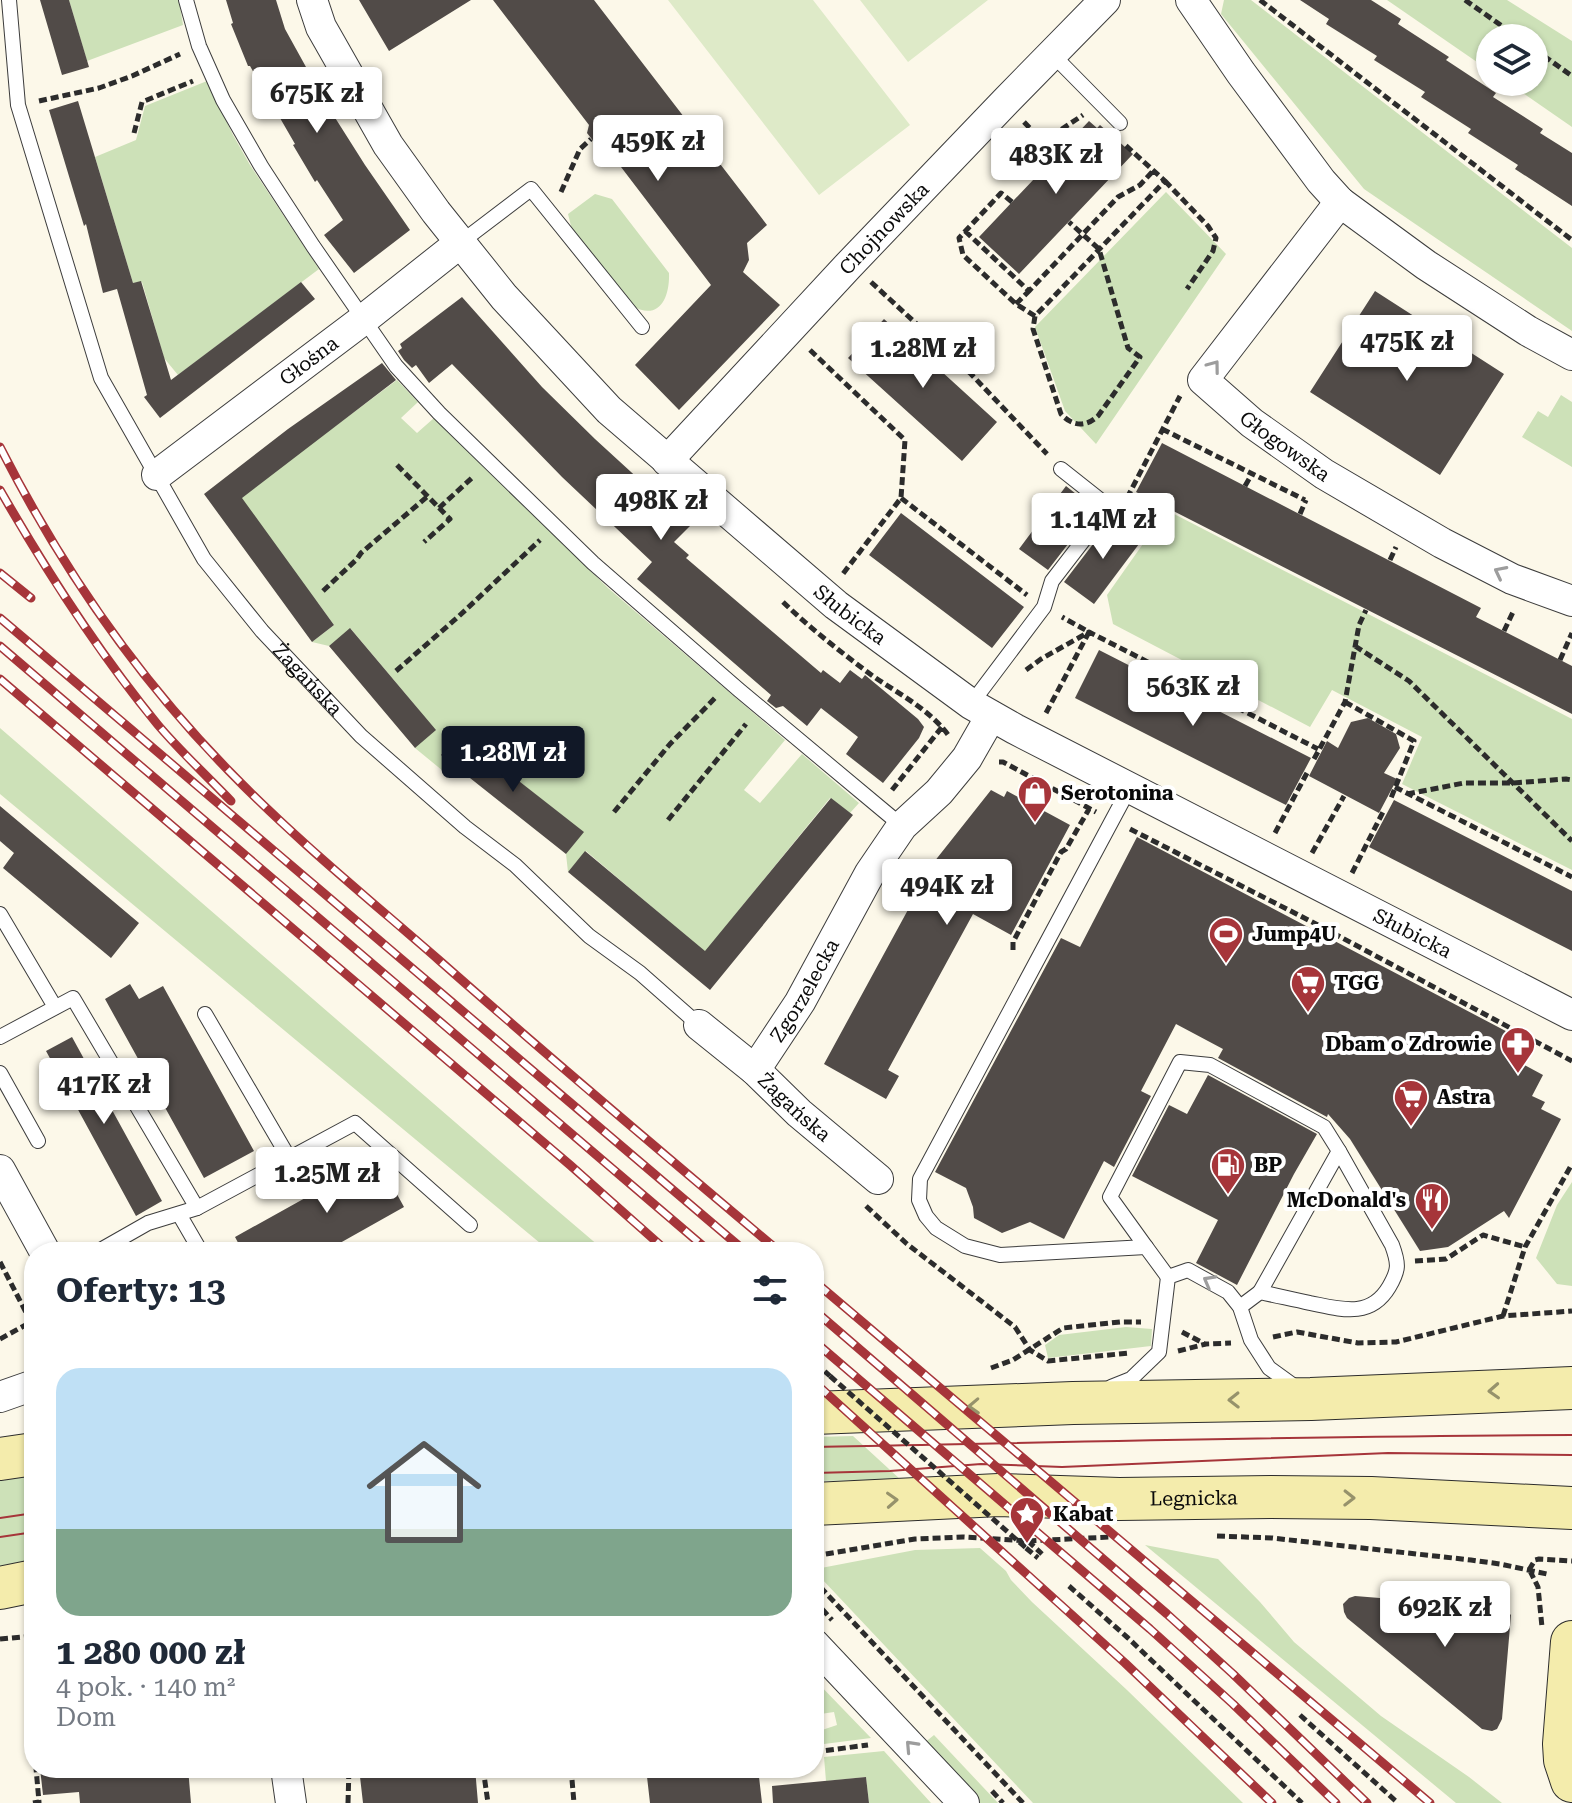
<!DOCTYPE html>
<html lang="pl">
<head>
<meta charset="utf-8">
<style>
	:root { --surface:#fff; --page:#f2f2f3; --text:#1f2937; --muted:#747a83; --accent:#111827 }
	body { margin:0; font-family:"Roboto Serif",serif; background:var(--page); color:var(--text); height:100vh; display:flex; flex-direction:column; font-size:30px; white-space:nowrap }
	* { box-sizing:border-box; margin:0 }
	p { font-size:26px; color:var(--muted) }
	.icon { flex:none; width:44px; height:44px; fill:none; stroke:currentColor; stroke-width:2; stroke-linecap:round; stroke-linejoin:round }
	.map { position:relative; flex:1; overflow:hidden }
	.drawer { position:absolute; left:24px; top:1242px; width:800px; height:536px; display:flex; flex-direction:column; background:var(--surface); border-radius:32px; box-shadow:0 2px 6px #0004 }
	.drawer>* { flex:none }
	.controls { position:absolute; left:1476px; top:24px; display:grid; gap:16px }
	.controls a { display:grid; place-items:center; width:72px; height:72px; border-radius:50%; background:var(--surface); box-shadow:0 2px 6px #0004; font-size:40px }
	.price { position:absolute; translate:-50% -68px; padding:0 18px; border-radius:8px; background:#fff; color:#222; font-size:26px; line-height:52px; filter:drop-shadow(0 2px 4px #0008) }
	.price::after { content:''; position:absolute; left:50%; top:48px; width:24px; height:18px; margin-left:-12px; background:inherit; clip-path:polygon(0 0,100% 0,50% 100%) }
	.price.current { background:var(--accent); color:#fff }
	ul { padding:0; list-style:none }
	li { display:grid; align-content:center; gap:16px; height:424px; padding:0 32px }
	li span { display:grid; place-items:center; height:248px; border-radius:24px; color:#555 }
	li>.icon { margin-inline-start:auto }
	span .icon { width:144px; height:144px; fill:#fffc; stroke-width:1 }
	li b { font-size:34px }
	h2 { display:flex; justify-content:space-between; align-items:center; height:96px; padding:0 32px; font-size:34px }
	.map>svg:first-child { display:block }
	.green { fill:#cde1b8 }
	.pitch { fill:#deeac8 }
	.building { fill:#514b48 }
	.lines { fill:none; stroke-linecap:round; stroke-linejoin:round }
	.lane-casing { stroke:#3d3d3d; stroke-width:16 }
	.street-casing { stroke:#3d3d3d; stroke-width:32 }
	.secondary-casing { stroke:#2c2c2c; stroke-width:44 }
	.path { stroke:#2c2c2c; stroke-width:5; stroke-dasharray:8 4; stroke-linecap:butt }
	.lane { stroke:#fff; stroke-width:14 }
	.street { stroke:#fff; stroke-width:30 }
	.secondary { stroke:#f4ecac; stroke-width:42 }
	.tram { stroke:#a6353a; stroke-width:2 }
	.rail-casing { stroke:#a6353a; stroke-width:9 }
	.rail { stroke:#fff; stroke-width:6; stroke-dasharray:18; stroke-linecap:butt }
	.path-bridge { stroke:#2c2c2c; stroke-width:5; stroke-dasharray:8 4; stroke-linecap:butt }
	.oneway { stroke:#9d9d9d }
	.oneway2 { stroke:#96926b }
	.labels { text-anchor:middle; stroke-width:8; stroke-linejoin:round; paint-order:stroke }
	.street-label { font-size:20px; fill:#0a0a0a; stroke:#fff }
	.poi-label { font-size:20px; font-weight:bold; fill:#0a0a0a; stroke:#fff; text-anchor:start }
</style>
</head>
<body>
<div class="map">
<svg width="1572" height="1803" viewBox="0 0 1572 1803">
	<rect width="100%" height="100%" fill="#fcf8e9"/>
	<!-- green -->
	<path class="green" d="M69 0H179L183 25 87 61Z
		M1224 0H1251L1572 248V331L1364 189 1221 14Z
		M1387 0H1507L1572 41V127L1507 82H1534V38H1490V71Z
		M207 81 233 135 250 165 319 269 178 375 164 358 142 282 133 283 95 157 136 140 145 106Z
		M1166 192 1226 254 1096 444 1065 411 1035 327Z
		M595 194 612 199 669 273C670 299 658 322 631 305L572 230 568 214Z
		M397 380 418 402 401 418 417 433 434 418 608 588 785 740 744 790 760 803 802 754 859 803 850 813 830 798 705 952 586 851 568 872 566 854 583 832 469 742 443 771 415 748 419 710 351 629 329 646 312 642 334 625 318 603 219 513Z
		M1561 395 1572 402V467L1522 437 1538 411 1548 417Z
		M1136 496 1176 515 1572 719V870L1402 784 1422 737 1332 690 1310 727 1113 624 1107 595 1145 541 1119 520Z
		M0 728 545 1200 606 1252H528L546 1248 0 794Z
		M1572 1182V1286L1557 1284 1536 1258 1557 1205Z
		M1126 1327 1152 1329 1151 1346 1048 1358 1045 1345 1059 1335Z
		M853 1436 901 1480 814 1481V1437Z
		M34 1475V1559L0 1566V1481Z
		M1145 1545 1218 1559 1260 1602 1294 1642 1381 1716 1469 1777 1502 1803H1456Z
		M980 1548 1006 1571 1011 1580 1032 1602 1127 1690 1243 1803H1033L820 1577 819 1573 821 1568 915 1550Z
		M814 1679 871 1738 824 1744 822 1730 837 1725 834 1712 814 1715Z
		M934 1735 998 1803H980L923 1744Z
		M884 1751 931 1803H869L866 1777 826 1781 824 1757Z"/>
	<!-- pitch -->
	<path class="pitch" d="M668 0H813L910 125 819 195Z
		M860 0H988L908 62Z"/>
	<!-- building -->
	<path class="building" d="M40 0H69L89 67 62 75Z
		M226 0H276L285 29 327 105 365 165 410 230 354 273 324 235 343 220 317 180 315 182 293 145 295 144 250 66H248L231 24 233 23Z
		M359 0H471L389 51Z
		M493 0H594L767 225 747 243 749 260 743 272 780 305 679 410 635 365 711 285 605 146 598 147 587 133 589 125Z
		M1300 0H1371L1401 19 1398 24 1449 57 1446 60 1496 93 1493 97 1543 129 1540 133 1572 153V206L1515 169 1518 165 1468 133 1471 129 1421 97 1425 92 1374 60 1377 56 1326 24 1329 19Z
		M78 101 133 283 141 281 171 380 301 282 315 299 160 418 144 397 147 395 117 289 103 293 86 224 84 226 49 110Z
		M1089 121 1097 128 1100 125 1133 154 1019 274 979 237Z
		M1375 291 1504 374 1440 475 1310 392Z
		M462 297 542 387 595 439 690 526 674 542 689 555 686 558 821 673 823 670 840 683 850 670 862 679 865 675 918 719 924 727 919 738 883 783 846 754 858 737 821 708 807 726 783 706 776 708 767 701 771 695 637 579 652 562 562 477 452 364 429 383 416 365 412 368 404 360 398 351 402 348 400 344Z
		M884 319 997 422 962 461 848 358Z
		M382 363 396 380 242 498 334 625 312 642 204 494 288 429Z
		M1162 443 1481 608 1476 617 1572 666V714L1136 492Z
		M1066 486 1095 509 1048 570 1019 549Z
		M901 513 1024 607 992 648 869 555Z
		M1113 518 1142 540 1094 604 1064 582Z
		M350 628 436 730 415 748 329 646Z
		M1099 650 1311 758 1286 805 1075 698Z
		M1368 718 1396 734 1400 748 1384 773 1397 779 1379 813 1309 776 1327 741 1338 748 1351 722Z
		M459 734 584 832 566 854 441 755Z
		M991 790 1004 797 1007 791 1070 825 1011 935 973 914 888 1070 899 1076 886 1099 824 1064 934 862Z
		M831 798 853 815 710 990 568 872 585 851 705 951Z
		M1394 800 1572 891V951L1369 847Z
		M0 806 139 923 111 958 3 868 14 853 0 841Z
		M1137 837 1519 1038 1508 1056 1543 1075 1532 1096 1545 1102 1541 1109 1561 1119 1509 1218 1504 1211 1448 1247 1420 1251 1350 1139 1328 1114 1327 1117 1218 1058 1223 1049 1176 1024 1141 1091 1151 1096 1114 1167 1104 1161 1064 1239 1030 1222 1002 1233 974 1218 973 1207 966 1188 935 1172 1061 938 1080 947Z
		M130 984 139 999 163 986 254 1151 204 1178 105 999Z
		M72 1037 162 1201 136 1216 46 1051Z
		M1208 1075 1317 1134 1294 1174 1237 1285 1196 1263 1218 1220 1132 1176 1169 1105 1187 1114Z
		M377 1158 404 1207 324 1252H243L235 1237Z
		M1355 1596 1504 1608 1511 1615 1502 1719 1497 1729 1492 1731 1482 1729 1347 1618 1344 1612 1343 1604 1349 1598Z
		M40 1768H188L191 1803H80L79 1792 43 1795Z
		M359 1768H475L478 1803H363Z
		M646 1768H758L762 1803H650Z
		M866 1777 869 1803H773L772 1786Z"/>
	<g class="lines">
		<!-- lane casing -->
		<g class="lane-casing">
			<g id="lane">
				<path id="s1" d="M9 0 18 105 101 378 204 559 262 631 361 736 465 827 515 865 589 936 640 973 699 1025"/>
				<path d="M186 0 199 46 223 100 261 166 313 246 396 366 439 413 593 563 739 690 902 826"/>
				<path d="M1052 54 1120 123"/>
				<path d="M460 243 531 189 642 327"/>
				<path d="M971 704 1044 607 1052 581 1109 507 1061 469"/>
				<path d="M1130 787 920 1179 919 1200 926 1216 936 1228 965 1246 1000 1255 1146 1247 1168 1277"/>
				<path d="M0 914 55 1007"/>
				<path d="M205 1014 289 1158"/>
				<path d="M0 1037 73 998 197 1208 355 1123 470 1225"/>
				<path d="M0 1073 38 1141"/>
				<path d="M179 1214 201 1252"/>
				<path d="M1146 1247 1110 1197 1180 1062 1210 1065 1324 1127 1339 1151 1260 1292"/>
				<path d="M97 1252 148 1223 197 1208"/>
				<path d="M1240 1307 1260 1292C1277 1296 1293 1299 1310 1303 1340 1309 1370 1319 1389 1287 1399 1270 1399 1264 1392 1245L1339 1151"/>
				<path d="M1111 1387 1131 1379 1159 1352 1168 1277 1188 1270 1228 1292 1240 1307 1251 1340 1269 1368 1298 1389"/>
			</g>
		</g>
		<!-- street casing -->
		<g class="street-casing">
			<g id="street">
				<path id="s2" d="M312 0 321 27 329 41 388 145 436 212 504 297 609 410 836 605 971 704 1015 729 1572 1015"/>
				<path d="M1191 0 1241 73 1321 181 1340 202 1426 265 1528 331 1572 355"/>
				<path id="s3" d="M1340 202 1203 380 1252 423 1324 474 1442 543 1512 579 1572 601"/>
				<path id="s4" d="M667 461 848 266 1006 101 1105 0"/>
				<path id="s5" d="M157 475 364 319 460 243"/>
				<path id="s6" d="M699 1025 755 1070 799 1113 878 1179"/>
				<path id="s7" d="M755 1070 800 1002 870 873 902 826 939 792 967 758 991 716"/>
				<path d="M0 1170 45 1252"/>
				<path d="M0 1397 34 1385"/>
				<path d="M814 1644 964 1803"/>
				<path d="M286 1768 291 1803"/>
			</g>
		</g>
		<!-- secondary casing -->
		<g class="secondary-casing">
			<g id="secondary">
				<path d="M814 1413 1073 1403 1311 1399 1572 1388"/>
				<path d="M0 1459 34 1454"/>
				<path id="s8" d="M814 1504 999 1495 1119 1499 1271 1497 1371 1498 1572 1508"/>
				<path d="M0 1588 34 1581"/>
				<path d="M1572 1642 1564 1744 1565 1760 1572 1781"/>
			</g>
		</g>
		<!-- path -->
		<path class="path" d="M1260 0 1572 240
			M1465 0 1519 38
			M1534 49 1572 76
			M39 101 99 88 132 76 180 54
			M1024 122 1041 140 1053 135 1083 115
			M134 133 142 102 193 81
			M1041 140 1056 155
			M1165 181 1208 226 1216 238 1213 251 1187 289
			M561 192 580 149 591 139
			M1012 202 1001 193 959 238 963 255 1016 304 1035 316 1165 181 1123 143
			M965 231 1029 291 1118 197 1140 185 1153 171
			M871 282 971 374 1047 454
			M1016 304 1029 291
			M1035 316 1033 329 1061 414C1072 426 1085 428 1098 416L1140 357 1128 348 1099 249 1069 222
			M810 350 905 440 901 498 842 575
			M1162 429 1305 500
			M397 465 450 519 424 542
			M1245 486 1252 474
			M901 498 1027 595
			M1127 498 1180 396
			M439 508 474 476
			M1300 514 1306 500
			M1390 560 1396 547
			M323 591 357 559 361 553 428 496
			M783 602C809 627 837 649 866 671 894 692 928 707 949 736
			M1504 631 1514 610
			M1355 646 1409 681 1572 841
			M1560 660 1572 633
			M1026 670 1041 659 1089 632 1318 749
			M396 671 458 617 540 540
			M1345 702 1414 741 1391 798
			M1046 713 1089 632 1062 617
			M1314 759 1345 702 1359 625 1366 610
			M999 762H1003L1096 812
			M1395 787 1572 877
			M892 790 942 727
			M1407 794 1464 783H1513L1566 779 1572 780
			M614 812 670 744 717 696
			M668 820 746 724
			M1130 829 1320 926 1572 1061
			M1275 833 1308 771
			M1312 853 1344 796
			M1352 873 1384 810
			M1013 950V942L1061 852 1066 849 1089 809
			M866 1206 907 1244 1015 1327 1030 1350 1048 1361 1129 1353
			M1415 1261 1446 1259 1483 1235 1525 1247
			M0 1262 31 1322
			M1503 1316 1525 1247 1572 1164
			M1182 1332 1205 1344
			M1273 1337 1297 1332 1358 1343 1396 1342 1503 1316 1572 1311
			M0 1339 31 1322 34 1328
			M1178 1351 1206 1344 1231 1343
			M814 1368H821L830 1376
			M991 1368 1013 1360 1063 1328 1120 1322H1141
			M1217 1536 1272 1538 1471 1560 1500 1564 1547 1574
			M1028 1541 1042 1554
			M1026 1548 1038 1558
			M814 1556 915 1539 963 1537 1027 1541 1111 1537
			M1529 1570 1535 1560 1539 1559 1572 1561
			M1530 1571 1538 1587 1542 1627
			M814 1577 823 1590 1023 1803
			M1069 1586 1128 1638 1302 1803
			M814 1600 832 1620
			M32 1636 34 1648
			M0 1639 34 1636
			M34 1711H30L34 1749
			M1300 1715 1398 1803
			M814 1752 868 1745
			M483 1768 488 1803
			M571 1768 574 1803
			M992 1791 1003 1803
			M33 1803 39 1802 36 1768
			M348 1803 349 1768"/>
		<!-- lane -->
		<use href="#lane" class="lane"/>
		<!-- street -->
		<use href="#street" class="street"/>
		<!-- secondary -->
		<use href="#secondary" class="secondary"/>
		<!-- tram -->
		<path class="tram" d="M814 1447C1067 1442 1319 1436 1572 1435
			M814 1473 890 1471 981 1464 1062 1467 1388 1453 1572 1455
			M0 1518 34 1513
			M0 1537 34 1532"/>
		<!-- rail casing -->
		<g class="rail-casing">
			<path id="rail" d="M0 447C60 565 136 676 229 771 295 839 369 899 440 961 552 1060 666 1156 780 1252
				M0 490C47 572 98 652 158 725 180 751 207 776 231 801
				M0 573 31 598
				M0 618 746 1252
				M0 646 710 1252
				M0 679 570 1165 668 1252
				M814 1281 1430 1803
				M814 1310 1167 1614 1233 1674 1367 1803
				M814 1341 1150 1629 1233 1704 1336 1803
				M814 1382 1125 1663 1272 1803"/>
		</g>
		<!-- rail -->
		<use href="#rail" class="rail"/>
		<!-- path-bridge -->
		<path class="path-bridge" d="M830 1376 1026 1548"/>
	</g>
	<!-- one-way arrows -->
	<defs><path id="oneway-chevron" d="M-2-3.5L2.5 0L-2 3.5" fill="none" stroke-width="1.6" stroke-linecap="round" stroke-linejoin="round" transform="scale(2)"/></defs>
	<g class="oneway">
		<use href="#oneway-chevron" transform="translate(1214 366) rotate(-53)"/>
		<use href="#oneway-chevron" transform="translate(1500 572) rotate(-153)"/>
		<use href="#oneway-chevron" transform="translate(1209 1281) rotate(-151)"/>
		<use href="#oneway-chevron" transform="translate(911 1746) rotate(-133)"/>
	</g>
	<g class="oneway2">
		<use href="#oneway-chevron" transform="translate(1494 1391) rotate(177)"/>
		<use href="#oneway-chevron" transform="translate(1234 1400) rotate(179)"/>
		<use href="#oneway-chevron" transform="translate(974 1406) rotate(178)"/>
		<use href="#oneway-chevron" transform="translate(1349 1498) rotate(1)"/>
		<use href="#oneway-chevron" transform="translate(892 1500) rotate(-3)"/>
	</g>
	<!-- icons -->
	<defs>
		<g id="shop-pin" transform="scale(1.8)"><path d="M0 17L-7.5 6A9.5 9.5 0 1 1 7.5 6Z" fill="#a6353a" stroke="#fff"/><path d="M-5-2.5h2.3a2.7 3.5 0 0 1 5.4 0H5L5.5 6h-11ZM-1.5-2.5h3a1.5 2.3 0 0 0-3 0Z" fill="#fff"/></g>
		<g id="stadium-pin" transform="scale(1.8)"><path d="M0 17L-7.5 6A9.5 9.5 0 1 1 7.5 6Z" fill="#a6353a" stroke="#fff"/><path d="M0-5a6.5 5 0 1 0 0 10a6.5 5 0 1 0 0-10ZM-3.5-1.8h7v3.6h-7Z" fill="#fff"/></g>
		<g id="supermarket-pin" transform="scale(1.8)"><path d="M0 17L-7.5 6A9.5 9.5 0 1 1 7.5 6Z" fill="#a6353a" stroke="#fff"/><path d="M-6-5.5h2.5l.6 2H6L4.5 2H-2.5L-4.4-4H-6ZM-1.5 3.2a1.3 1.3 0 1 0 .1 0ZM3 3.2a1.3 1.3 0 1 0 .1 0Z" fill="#fff"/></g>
		<g id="pharmacy-pin" transform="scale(1.8)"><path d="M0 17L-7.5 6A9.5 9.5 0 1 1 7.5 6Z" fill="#a6353a" stroke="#fff"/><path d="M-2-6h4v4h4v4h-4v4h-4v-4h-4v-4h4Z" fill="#fff"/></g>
		<g id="fuel-pin" transform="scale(1.8)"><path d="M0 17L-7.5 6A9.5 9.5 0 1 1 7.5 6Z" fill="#a6353a" stroke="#fff"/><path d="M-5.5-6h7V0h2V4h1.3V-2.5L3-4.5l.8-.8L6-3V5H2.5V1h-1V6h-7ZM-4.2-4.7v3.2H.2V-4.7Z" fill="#fff"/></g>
		<g id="restaurant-pin" transform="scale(1.8)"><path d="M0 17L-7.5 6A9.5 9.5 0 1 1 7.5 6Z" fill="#a6353a" stroke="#fff"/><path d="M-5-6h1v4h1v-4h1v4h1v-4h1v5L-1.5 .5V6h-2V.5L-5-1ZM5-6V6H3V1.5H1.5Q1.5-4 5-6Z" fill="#fff"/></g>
		<g id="sight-pin" transform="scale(1.8)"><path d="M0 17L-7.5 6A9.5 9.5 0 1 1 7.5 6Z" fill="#a6353a" stroke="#fff"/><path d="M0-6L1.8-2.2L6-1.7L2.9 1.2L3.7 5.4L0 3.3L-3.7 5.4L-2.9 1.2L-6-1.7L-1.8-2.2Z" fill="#fff"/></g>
	</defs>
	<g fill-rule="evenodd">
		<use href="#shop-pin" x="1035" y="793"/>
		<use href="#stadium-pin" x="1226" y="934"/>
		<use href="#supermarket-pin" x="1308" y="983"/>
		<use href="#pharmacy-pin" x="1518" y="1044"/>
		<use href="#supermarket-pin" x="1411" y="1097"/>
		<use href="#fuel-pin" x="1228" y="1165"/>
		<use href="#restaurant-pin" x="1432" y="1200"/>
		<use href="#sight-pin" x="1027" y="1514"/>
	</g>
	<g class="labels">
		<!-- street labels -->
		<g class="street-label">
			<text dy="7" stroke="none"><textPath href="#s4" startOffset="318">Chojnowska</textPath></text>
			<text dy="7" stroke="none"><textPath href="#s5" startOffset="190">Głośna</textPath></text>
			<text dy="7" stroke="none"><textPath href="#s3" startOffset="330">Głogowska</textPath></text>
			<text dy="7" stroke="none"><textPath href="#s2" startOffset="826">Słubicka</textPath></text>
			<text dy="7" stroke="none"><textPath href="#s1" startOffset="758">Żagańska</textPath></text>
			<text dy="7" stroke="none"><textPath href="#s2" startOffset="1474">Słubicka</textPath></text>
			<text dy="7" stroke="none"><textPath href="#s7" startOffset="94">Zgorzelecka</textPath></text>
			<text dy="7" stroke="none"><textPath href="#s6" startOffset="126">Żagańska</textPath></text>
			<text dy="7" stroke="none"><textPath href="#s8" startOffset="380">Legnicka</textPath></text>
		</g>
		<!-- poi labels -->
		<g class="poi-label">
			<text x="1061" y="800">Serotonina</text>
			<text x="1252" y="941">Jump4U</text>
			<text x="1334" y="990">TGG</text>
			<text x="1492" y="1051" text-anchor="end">Dbam o Zdrowie</text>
			<text x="1437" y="1104">Astra</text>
			<text x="1254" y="1172">BP</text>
			<text x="1406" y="1207" text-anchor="end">McDonald's</text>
			<text x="1053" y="1521">Kabat</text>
		</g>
	</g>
</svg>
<div class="controls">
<a><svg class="icon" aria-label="layers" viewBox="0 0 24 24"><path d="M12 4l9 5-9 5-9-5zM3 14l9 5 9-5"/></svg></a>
</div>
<b class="price" style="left:317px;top:135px">675K zł</b>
<b class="price" style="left:658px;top:183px">459K zł</b>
<b class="price" style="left:1056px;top:196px">483K zł</b>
<b class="price" style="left:1407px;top:383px">475K zł</b>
<b class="price" style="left:923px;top:390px">1.28M zł</b>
<b class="price" style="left:661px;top:542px">498K zł</b>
<b class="price" style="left:1103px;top:561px">1.14M zł</b>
<b class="price" style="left:1193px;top:728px">563K zł</b>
<b class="price current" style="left:513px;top:794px">1.28M zł</b>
<b class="price" style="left:947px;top:927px">494K zł</b>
<b class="price" style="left:104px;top:1126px">417K zł</b>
<b class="price" style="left:327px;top:1215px">1.25M zł</b>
<b class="price" style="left:1445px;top:1649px">692K zł</b>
<section class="drawer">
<h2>Oferty: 13<svg class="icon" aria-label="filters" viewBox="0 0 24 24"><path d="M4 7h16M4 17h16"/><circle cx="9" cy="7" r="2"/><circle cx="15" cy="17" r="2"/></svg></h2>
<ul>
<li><span style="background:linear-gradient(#bfe0f5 65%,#7fa58c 0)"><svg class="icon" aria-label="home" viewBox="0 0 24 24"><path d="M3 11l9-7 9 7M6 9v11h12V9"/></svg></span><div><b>1 280 000 zł</b><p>4 pok. · 140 m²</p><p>Dom</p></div></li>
</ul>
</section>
</div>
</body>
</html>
